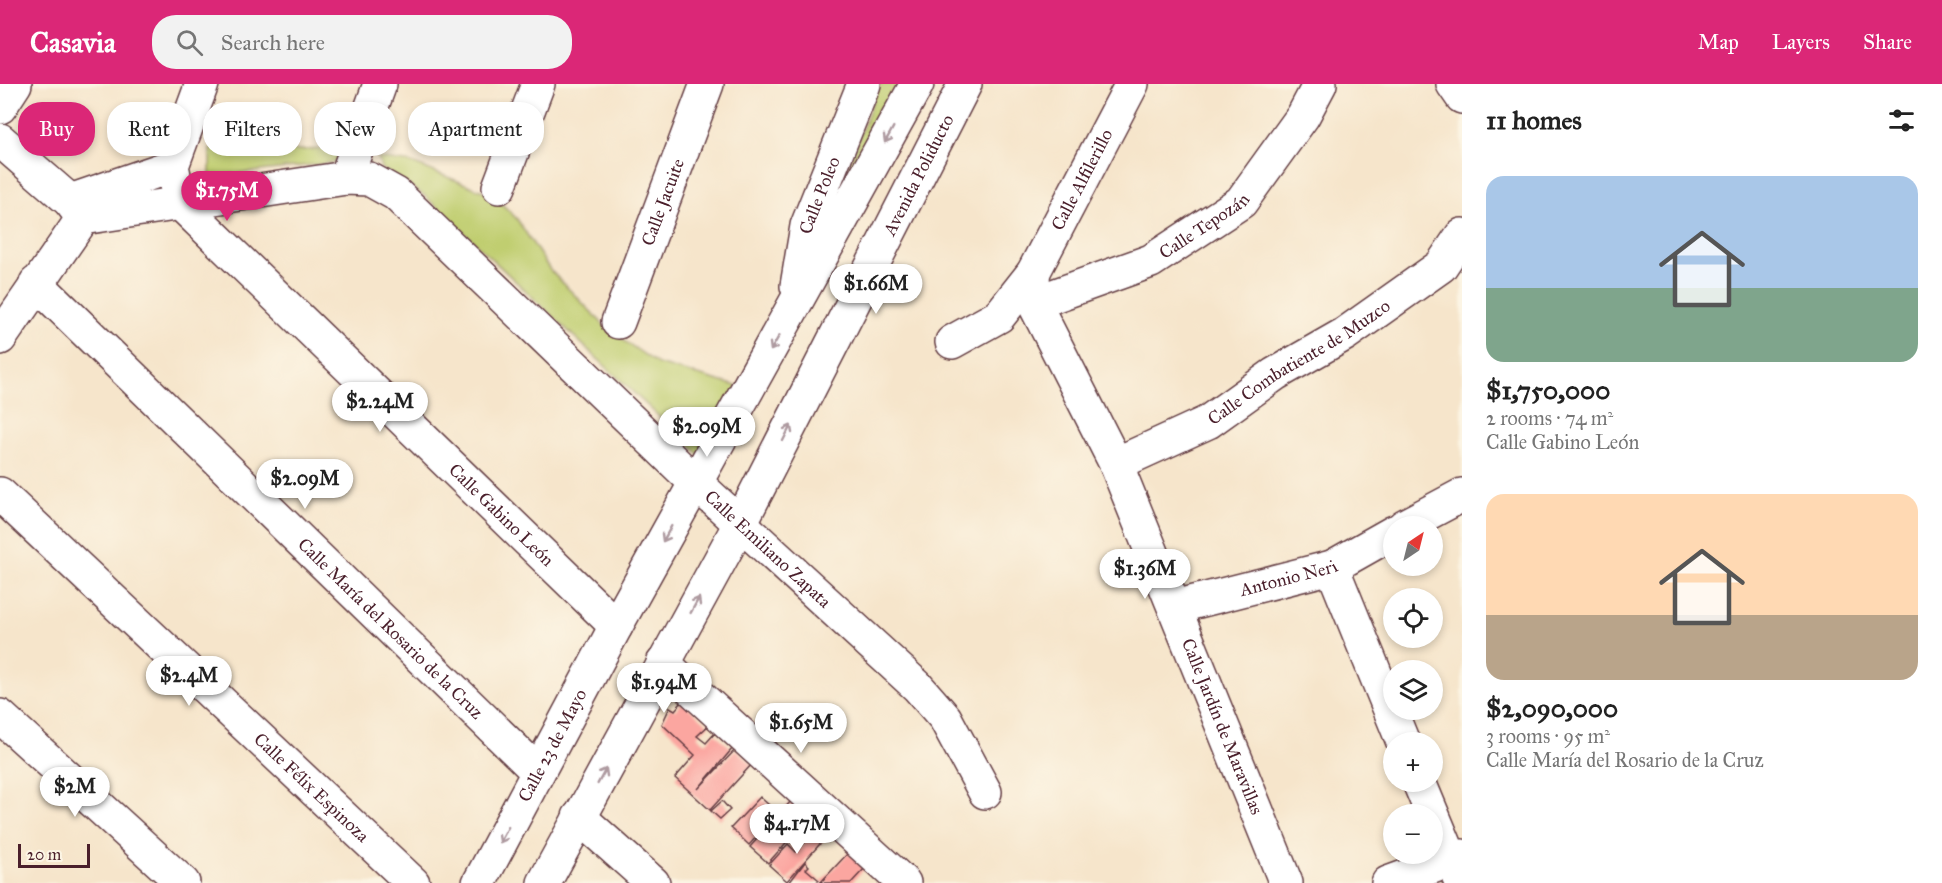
<!DOCTYPE html>
<html lang="en">
<head>
<meta charset="utf-8">
<style>
	:root { --surface:#fff; --page:#f2f2f2; --text:#222; --muted:#767676; --accent:#db2777 }
	body { margin:0; font-family:"IM FELL Great Primer",serif; background:var(--page); color:var(--text); height:100vh; display:flex; flex-direction:column; font-size:22px; white-space:nowrap }
	* { box-sizing:border-box; margin:0 }
	p { font-size:20px; color:var(--muted) }
	.icon { flex:none; width:33px; height:33px; fill:none; stroke:currentColor; stroke-width:2; stroke-linecap:round; stroke-linejoin:round }
	.map { position:relative; flex:1; overflow:hidden }
	.details { display:flex; flex-direction:column; background:var(--surface); width:480px }
	.details>* { flex:none }
	.hud { position:absolute; left:18px; top:18px; width:570px; height:54px; display:flex; gap:12px }
	.needle { width:39px; rotate:35deg }
	.buttons { position:absolute; left:1383px; top:432px; display:grid; gap:12px }
	.buttons a { display:grid; place-items:center; width:60px; height:60px; border-radius:50%; background:var(--surface); box-shadow:0 3px 9px #0003; font-size:30px }
	.scale { position:absolute; left:18px; bottom:15px; width:72px; box-sizing:border-box; padding-left:6px; border:3px solid #4a1f2b; border-top:0; font-size:16px; line-height:21px; white-space:nowrap; color:#4a1f2b; -webkit-text-stroke:4px #fcf5e5; paint-order:stroke }
	.price { position:absolute; translate:-50% -51px; padding:0 14px; border-radius:21px; background:#fff; color:#222; font-size:20px; line-height:39px; filter:drop-shadow(0 2px 3px #0008) }
	.price::after { content:''; position:absolute; left:50%; top:36px; width:18px; height:14px; margin-left:-9px; background:inherit; clip-path:polygon(0 0,100% 0,50% 100%) }
	.price.on { background:var(--accent); color:#fff }
	ul { padding:0; list-style:none }
	li { display:grid; align-content:center; gap:12px; height:318px; padding:0 24px }
	li span { display:grid; place-items:center; height:186px; border-radius:18px; color:#555 }
	li>.icon { margin-inline-start:auto }
	span .icon { width:108px; height:108px; fill:#fffc; stroke-width:1 }
	li b { font-size:26px }
	h2 { display:flex; justify-content:space-between; align-items:center; height:72px; padding:0 24px; font-size:26px }
	.pill { padding:0 21px; border-radius:24px; background:var(--surface); box-shadow:0 3px 9px #0003; font-size:21px; line-height:54px }
	.pill.on { background:var(--accent); color:#fff }
	header { display:flex; align-items:center; gap:36px; box-sizing:border-box; height:84px; padding:0 30px; background:var(--accent); color:#fff }
	header strong { font-size:28px }
	nav { display:flex; gap:33px; margin-inline-start:auto; font-size:21px }
	.search { width:420px; height:54px; background:var(--page); display:flex; align-items:center; gap:15px; box-sizing:border-box; padding:0 21px; border-radius:24px; color:var(--muted); font-size:22px }
	main { display:flex; flex:1; min-height:0 }
	.map>svg:first-child { display:block }
	.green { fill:#c0ce70; stroke:#85764e; stroke-width:1.5 }
	.building { fill:#fba6a0 }
	.lines { fill:none; stroke-linecap:round; stroke-linejoin:round }
	.minor-casing { stroke:#643d43; stroke-width:36 }
	.minor { stroke:#fff; stroke-width:33 }
	.oneway { stroke:#ae9aa0 }
	.labels { text-anchor:middle; stroke-width:5; stroke-linejoin:round; paint-order:stroke }
	.street-label { font-size:18px; fill:#4a1f2b; stroke:#fcf5e5 }
</style>
</head>
<body>
<header>
<strong>Casavia</strong>
<div class="search"><svg class="icon" aria-label="search" viewBox="0 0 24 24"><circle cx="10" cy="10" r="6"/><path d="M15 15l6 6"/></svg>Search here</div>
<nav><a>Map</a><a>Layers</a><a>Share</a></nav>
</header>
<main>
<div class="map">
<svg width="1462" height="799" viewBox="0 0 1462 799">
	<rect width="100%" height="100%" fill="#fcf5e5"/>
	<filter id="ink" filterUnits="userSpaceOnUse"><feTurbulence type="fractalNoise" baseFrequency=".0167" numOctaves="2"/><feDisplacementMap in="SourceGraphic" scale="12" xChannelSelector="R" yChannelSelector="G"/><feConvolveMatrix kernelMatrix="1 2 1 2 8 2 1 2 1" color-interpolation-filters="sRGB"/></filter>
	<filter id="wash" filterUnits="userSpaceOnUse"><feTurbulence type="fractalNoise" baseFrequency=".008" numOctaves="4" result="noise"/><feDisplacementMap in="SourceGraphic" scale="24" xChannelSelector="R" yChannelSelector="G"/><feGaussianBlur stdDeviation="1.35" result="paint"/><feColorMatrix in="noise" values="0 0 0 0 0 0 0 0 0 0 0 0 0 0 0 0 0 1.4 0 .05"/><feComposite in="paint" operator="in"/></filter>
	<g filter="url(#wash)">
		<rect width="100%" height="100%" fill="#f6e5cb"/>
		<!-- green -->
		<path class="green" d="M879 0H910L814 176Z
			M210 64 263 68 339 64 337 78 210 93Z
			M378 74 412 79 493 111 517 135 550 186 610 247 658 280 744 304 704 375 424 111 381 84Z"/>
		<g id="blocks">
			<!-- building -->
			<path class="building" d="M682 618 709 641 697 652 706 659 715 649 732 665 698 705 736 665 752 680 710 726 675 694 695 671 662 640 670 623 675 626Z
				M760 713 778 729 749 761 731 744Z
				M722 717 730 726 720 735 711 727Z
				M791 717 809 733 768 779 750 763Z
				M818 743 827 752 787 797 769 781 788 760 796 768Z
				M849 768 865 784 851 799H820Z
				M805 778 809 782 806 785 819 796 816 799H789Z"/>
		</g>
	</g>
	<g filter="url(#ink)">
		<use href="#blocks" fill-opacity="0" stroke="#643d43" stroke-width="1.5"/>
		<g class="lines">
			<!-- minor casing -->
			<g class="minor-casing">
				<g id="minor">
					<path id="s1" d="M202 0 172 82 180 119 616 542"/>
					<path d="M1453 0 1462 13"/>
					<path d="M0 23 15 0"/>
					<path d="M0 56 70 117 83 134"/>
					<path d="M346 94 380 0"/>
					<path d="M499 103 538 0"/>
					<path d="M70 117 172 82"/>
					<path id="s2" d="M1033 189 1034 219 1116 380 1286 799"/>
					<path id="s3" d="M36 199 538 688"/>
					<path id="s4" d="M797 202 807 142 864 0"/>
					<path id="s5" d="M1034 219 1151 177 1241 118 1303 32 1320 0"/>
					<path id="s6" d="M618 238 707 0"/>
					<path id="s7" d="M0 254 83 134 346 94 369 95 396 110 696 399 917 602 945 634 985 708"/>
					<path id="s8" d="M952 258 999 232 1033 189 1132 0"/>
					<path id="s9" d="M1116 380 1208 338 1275 290 1345 250 1441 182 1462 151"/>
					<path id="s10" d="M0 410 413 799"/>
					<path d="M1404 442 1462 411"/>
					<path d="M1332 483 1403 658"/>
					<path id="s11" d="M1175 523 1332 483 1394 448"/>
					<path d="M663 579 904 799"/>
					<path d="M0 632 183 799"/>
					<path d="M1419 698 1461 799"/>
					<path d="M579 733 653 799"/>
					<path id="s12" d="M479 799 616 542 917 0"/>
					<path id="s13" d="M544 799 741 438 965 0"/>
					<path d="M1388 799 1462 772"/>
				</g>
			</g>
			<!-- minor -->
			<use href="#minor" class="minor"/>
		</g>
		<!-- one-way arrows -->
		<defs><path id="oneway-shaft" d="M-6 0H5M1.5-3L5.5 0L1.5 3" fill="none" stroke-width="1.6" stroke-linecap="round" stroke-linejoin="round" transform="scale(1.5)"/></defs>
		<g class="oneway">
			<use href="#oneway-shaft" transform="translate(889 51) rotate(119)"/>
			<use href="#oneway-shaft" transform="translate(775 259) rotate(120)"/>
			<use href="#oneway-shaft" transform="translate(787 349) rotate(-63)"/>
			<use href="#oneway-shaft" transform="translate(667 450) rotate(119)"/>
			<use href="#oneway-shaft" transform="translate(695 521) rotate(-61)"/>
			<use href="#oneway-shaft" transform="translate(602 692) rotate(-61)"/>
			<use href="#oneway-shaft" transform="translate(504 751) rotate(118)"/>
		</g>
	</g>
	<g class="labels">
		<!-- street labels -->
		<g class="street-label">
			<text dy="6" stroke="none"><textPath href="#s13" startOffset="801">Avenida Poliducto</textPath></text>
			<text dy="6" stroke="none"><textPath href="#s8" startOffset="214">Calle Alfilerillo</textPath></text>
			<text dy="6" stroke="none"><textPath href="#s4" startOffset="94">Calle Poleo</textPath></text>
			<text dy="6" stroke="none"><textPath href="#s6" startOffset="128">Calle Jacuite</textPath></text>
			<text dy="6" stroke="none"><textPath href="#s5" startOffset="188">Calle Tepozán</textPath></text>
			<text dy="6" stroke="none"><textPath href="#s9" startOffset="210">Calle Combatiente de Muzco</textPath></text>
			<text dy="6" stroke="none"><textPath href="#s1" startOffset="573">Calle Gabino León</textPath></text>
			<text dy="6" stroke="none"><textPath href="#s7" startOffset="980">Calle Emiliano Zapata</textPath></text>
			<text dy="6" stroke="none"><textPath href="#s11" startOffset="117">Antonio Neri</textPath></text>
			<text dy="6" stroke="none"><textPath href="#s3" startOffset="495">Calle María del Rosario de la Cruz</textPath></text>
			<text dy="6" stroke="none"><textPath href="#s2" startOffset="494">Calle Jardín de Maravillas</textPath></text>
			<text dy="6" stroke="none"><textPath href="#s12" startOffset="156">Calle 23 de Mayo</textPath></text>
			<text dy="6" stroke="none"><textPath href="#s10" startOffset="428">Calle Félix Espinoza</textPath></text>
		</g>
	</g>
</svg>
<div class="buttons">
<a><svg class="needle" viewBox="-14 -14 28 28"><path d="M0-13l5 13h-10z" fill="#e53935"/><path d="M0 13l5-13h-10z" fill="#767676"/></svg></a>
<a><svg class="icon" aria-label="locate" viewBox="0 0 24 24"><circle cx="12" cy="12" r="6"/><path d="M12 2v4M12 18v4M2 12h4M18 12h4"/></svg></a>
<a><svg class="icon" aria-label="layers" viewBox="0 0 24 24"><path d="M12 4l9 5-9 5-9-5zM3 14l9 5 9-5"/></svg></a>
<a>+</a>
<a>−</a>
</div>
<div class="scale">20 m</div>
<b class="price on" style="left:227px;top:138px">$1.75M</b>
<b class="price" style="left:876px;top:231px">$1.66M</b>
<b class="price" style="left:380px;top:349px">$2.24M</b>
<b class="price" style="left:707px;top:374px">$2.09M</b>
<b class="price" style="left:305px;top:426px">$2.09M</b>
<b class="price" style="left:1145px;top:516px">$1.36M</b>
<b class="price" style="left:189px;top:623px">$2.4M</b>
<b class="price" style="left:664px;top:630px">$1.94M</b>
<b class="price" style="left:801px;top:670px">$1.65M</b>
<b class="price" style="left:75px;top:734px">$2M</b>
<b class="price" style="left:797px;top:771px">$4.17M</b>
<div class="hud">
<a class="pill on">Buy</a>
<a class="pill">Rent</a>
<a class="pill">Filters</a>
<a class="pill">New</a>
<a class="pill">Apartment</a>
</div>
</div>
<section class="details">
<h2>11 homes<svg class="icon" aria-label="filters" viewBox="0 0 24 24"><path d="M4 7h16M4 17h16"/><circle cx="9" cy="7" r="2"/><circle cx="15" cy="17" r="2"/></svg></h2>
<ul>
<li><span style="background:linear-gradient(#a9c7e8 60%,#7fa58c 0)"><svg class="icon" aria-label="home" viewBox="0 0 24 24"><path d="M3 11l9-7 9 7M6 9v11h12V9"/></svg></span><div><b>$1,750,000</b><p>2 rooms · 74 m²</p><p>Calle Gabino León</p></div></li>
<li><span style="background:linear-gradient(#ffd9b3 65%,#b9a48a 0)"><svg class="icon" aria-label="home" viewBox="0 0 24 24"><path d="M3 11l9-7 9 7M6 9v11h12V9"/></svg></span><div><b>$2,090,000</b><p>3 rooms · 95 m²</p><p>Calle María del Rosario de la Cruz</p></div></li>
</ul>
</section>
</main>
</body>
</html>
